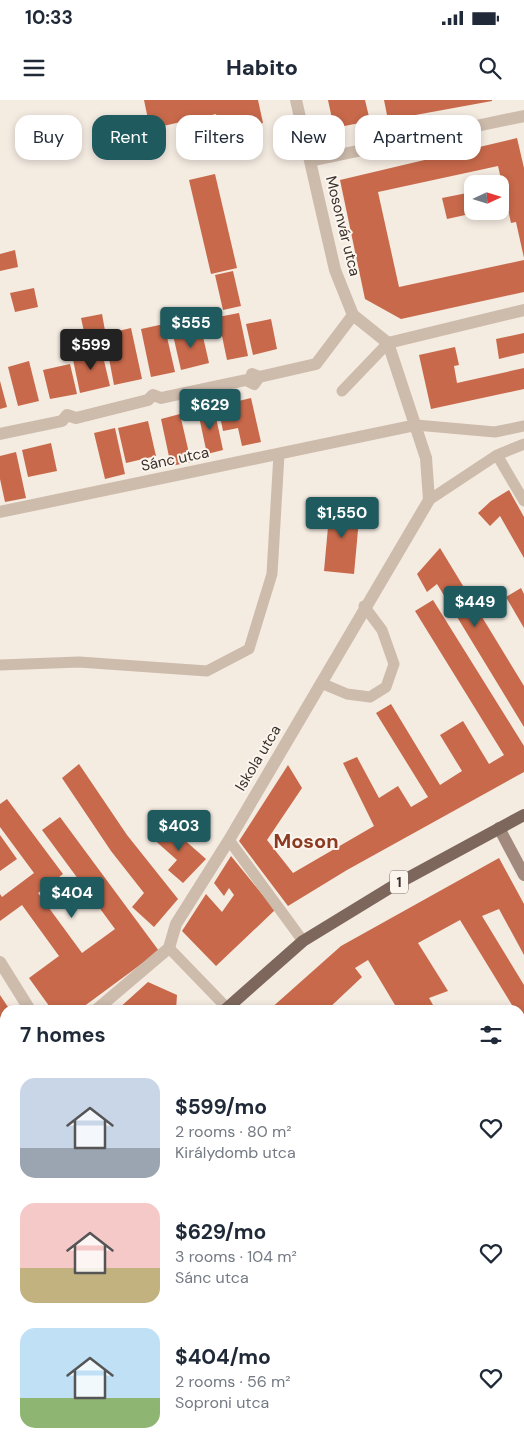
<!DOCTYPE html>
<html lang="en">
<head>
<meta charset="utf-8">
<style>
	:root { --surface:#fff; --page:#f2f2f3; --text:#1f2937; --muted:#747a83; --accent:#1f5a5e }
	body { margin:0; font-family:"DM Sans",sans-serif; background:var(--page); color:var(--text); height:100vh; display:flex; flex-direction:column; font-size:19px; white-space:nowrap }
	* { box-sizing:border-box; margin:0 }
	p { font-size:16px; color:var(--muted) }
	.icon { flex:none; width:28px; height:28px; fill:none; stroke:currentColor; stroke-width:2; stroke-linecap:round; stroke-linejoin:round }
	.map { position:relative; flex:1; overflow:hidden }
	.panel { position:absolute; left:0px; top:905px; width:525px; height:445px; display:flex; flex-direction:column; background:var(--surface); border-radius:15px 15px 0 0; box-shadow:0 2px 8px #0003 }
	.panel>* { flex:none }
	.top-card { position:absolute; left:15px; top:15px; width:495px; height:45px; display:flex; gap:10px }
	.needle { width:32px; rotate:86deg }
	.fabs { position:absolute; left:464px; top:75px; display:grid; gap:10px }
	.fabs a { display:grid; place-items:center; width:45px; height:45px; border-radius:10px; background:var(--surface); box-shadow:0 2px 8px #0003; font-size:25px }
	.price { position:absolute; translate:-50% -42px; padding:0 11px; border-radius:5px; background:var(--accent); color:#fff; font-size:16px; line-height:32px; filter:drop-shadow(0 1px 2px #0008) }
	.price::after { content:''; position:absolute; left:50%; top:30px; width:15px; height:11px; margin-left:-8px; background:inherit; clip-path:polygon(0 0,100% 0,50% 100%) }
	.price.active { background:#222; color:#fff }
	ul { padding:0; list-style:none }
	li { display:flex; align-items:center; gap:15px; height:125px; padding:0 20px }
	li span { display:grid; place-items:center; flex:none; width:140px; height:100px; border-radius:15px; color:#555 }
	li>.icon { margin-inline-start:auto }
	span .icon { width:60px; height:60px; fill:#fffc; stroke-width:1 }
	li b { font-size:21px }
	h2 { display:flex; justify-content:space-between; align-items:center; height:60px; padding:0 20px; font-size:21px }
	.pill { padding:0 18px; border-radius:15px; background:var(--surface); box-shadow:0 2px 8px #0003; font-size:18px; line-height:45px }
	.pill.active { background:var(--accent); color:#fff }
	.status { display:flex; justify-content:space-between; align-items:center; height:35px; padding:0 25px; background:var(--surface); direction:ltr }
	.status svg { height:14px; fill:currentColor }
	header { display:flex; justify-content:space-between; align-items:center; height:65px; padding:0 20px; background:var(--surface); font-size:22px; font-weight:800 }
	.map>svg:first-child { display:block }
	.green { fill:#b8c4a0 }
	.building { fill:#c8694b }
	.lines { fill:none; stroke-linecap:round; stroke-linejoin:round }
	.lane { stroke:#cdbbac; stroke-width:11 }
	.street { stroke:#cdbbac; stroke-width:12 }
	.secondary { stroke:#a18a7d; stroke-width:12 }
	.primary { stroke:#7d675c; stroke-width:12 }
	.labels { text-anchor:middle; stroke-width:4; stroke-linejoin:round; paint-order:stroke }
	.shield { fill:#fbf5ee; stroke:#756b66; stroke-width:1 }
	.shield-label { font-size:14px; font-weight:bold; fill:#3b302b }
	.street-label { font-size:15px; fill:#3b302b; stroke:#fbf5ee }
	.district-label { font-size:20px; font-weight:bold; fill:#8c3b22; stroke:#fbf5ee }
</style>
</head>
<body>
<div class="status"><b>10:33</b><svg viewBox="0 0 49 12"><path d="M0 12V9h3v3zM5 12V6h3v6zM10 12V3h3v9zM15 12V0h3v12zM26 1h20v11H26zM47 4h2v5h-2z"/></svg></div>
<header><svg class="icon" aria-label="menu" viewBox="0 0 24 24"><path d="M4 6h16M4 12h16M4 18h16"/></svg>Habito<svg class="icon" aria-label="search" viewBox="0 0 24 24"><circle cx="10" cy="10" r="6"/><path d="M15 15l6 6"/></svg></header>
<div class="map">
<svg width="524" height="1350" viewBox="0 0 524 1350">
	<rect width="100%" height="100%" fill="#f4ebe1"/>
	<!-- green -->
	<path class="green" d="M5 998V1067L0 1070V1002Z"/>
	<!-- building -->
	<path class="building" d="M144 0H258L263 23 221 33 216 14 150 29Z
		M328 0H365L370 21 334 28Z
		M384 0H492V1L388 20Z
		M517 38 524 68V158L516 122 511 123 498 66 378 92 399 187 524 160V192L401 219 365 199 340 80Z
		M215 74 237 168 211 174 189 80Z
		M472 92V111L479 112 447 119 442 98Z
		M15 150 18 167 0 171V154Z
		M233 171 241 206 223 210 215 175Z
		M34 188 38 207 15 212 10 193Z
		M239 213 248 256 227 260 218 217Z
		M102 214 106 236 86 241 81 218Z
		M271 219 277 249 253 255 246 224Z
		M164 224 175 272 151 277 141 229Z
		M131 228 142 279 114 285 108 253 119 250 114 232Z
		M201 228 209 263 181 270 173 235Z
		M524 233V253L499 259 496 239Z
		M455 247 459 265 454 266 457 283 524 268V289L431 309 419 255Z
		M101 248 110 286 80 293 72 255Z
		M29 261 39 301 18 306 8 267Z
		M70 264 77 294 50 299 43 270Z
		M0 281 7 307 0 309Z
		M251 298 261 342 242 346 238 328 223 331 218 306Z
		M214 308 223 350 207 354 198 312Z
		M180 314 191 362 171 366 161 319Z
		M148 321 156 356 126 363 118 328Z
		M115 328 125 374 105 379 94 333Z
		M51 343 57 371 28 377 22 350Z
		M16 352 26 398 5 402 0 379V356Z
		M509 390 524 417V458L500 416 490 426 478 413 491 401Z
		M330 405 360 408 354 474 324 471Z
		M440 448 524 586V627L437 484 427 492 417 474Z
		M521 488 524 494V528L506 497Z
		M433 500 524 646V672L347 770 288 806 239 741 288 665 302 688 267 740 293 773 374 726 343 663 357 657 379 698 398 686 411 707 428 697 376 613 391 604 440 685 462 671 440 635 463 621 489 664 504 655 415 511Z
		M79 664 127 735 178 799 154 827 132 807 144 793 111 751 62 678Z
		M7 699 63 774 38 793 82 853 115 829 42 730 60 717 159 851 79 910H52L29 878 59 856 22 805 0 821V794L2 797 34 773 0 727V704Z
		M164 722 206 759 183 783 168 770 177 760 151 737Z
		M0 735 17 759 0 771Z
		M231 756 275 810 216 866 182 831 206 794 222 812 234 795 229 788 224 796 214 783Z
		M499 758 524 804V855L499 809 482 816 524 885V925L520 918V910H515L460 820 418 843 448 891 429 898 436 910H398L368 860 355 868 362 877 327 910H269L341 846Z
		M148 882 177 895 176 910H117Z
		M0 895 10 910H5V971L0 975Z
		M524 1020V1057L520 1050V1022Z
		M5 1123V1173L0 1176V1126Z
		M5 1204V1233L0 1225V1208Z
		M114 1345H136L139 1350H117Z"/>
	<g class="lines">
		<!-- lane -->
		<path class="lane" d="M342 291 388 243
			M416 325 495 332 524 326
			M497 355 524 401
			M429 400 497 355 524 344
			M0 565 79 562 207 571 249 549 272 474 279 354
			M321 583 347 594 370 597 386 587 394 564 382 530 364 506
			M229 740 303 841
			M169 848 227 908"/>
		<!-- street -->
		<path class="street" d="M296 0 335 170 353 215 388 243
			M310 61 524 16
			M388 243 524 210
			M252 274 259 277 316 264 353 215
			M0 334 62 321 67 315 76 318 148 300 153 295 161 298 246 280 254 284 259 277
			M0 412 416 325
			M0 862 30 910
			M96 910 169 848 176 824 229 740 429 400 426 358 388 243
			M268 1350 276 1345"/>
		<!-- secondary -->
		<path class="secondary" d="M499 728 524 775"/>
		<!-- primary -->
		<path class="primary" d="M225 910 303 841 393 786 524 715
			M0 1091 5 1088"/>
	</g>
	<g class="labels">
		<!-- shield labels -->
		<rect class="shield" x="390" y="770.5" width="18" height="23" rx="4"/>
		<g class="shield-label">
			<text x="399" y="787">1</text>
		</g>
		<!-- street labels -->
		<g class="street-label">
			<text transform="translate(343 126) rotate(76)" y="5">Mosonvár utca</text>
			<text transform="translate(175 359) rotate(-12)" y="5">Sánc utca</text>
			<text transform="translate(258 658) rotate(-59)" y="5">Iskola utca</text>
		</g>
		<!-- district labels -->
		<g class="district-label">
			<text x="306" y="748">Moson</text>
		</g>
	</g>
</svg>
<div class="fabs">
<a><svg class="needle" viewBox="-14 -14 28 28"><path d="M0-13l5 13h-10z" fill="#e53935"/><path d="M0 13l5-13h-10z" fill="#747a83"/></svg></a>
</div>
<b class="price" style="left:191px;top:249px">$555</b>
<b class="price active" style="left:91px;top:271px">$599</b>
<b class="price" style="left:210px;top:331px">$629</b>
<b class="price" style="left:342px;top:439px">$1,550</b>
<b class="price" style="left:475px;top:528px">$449</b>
<b class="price" style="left:179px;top:752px">$403</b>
<b class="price" style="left:72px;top:819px">$404</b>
<div class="top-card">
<a class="pill">Buy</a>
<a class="pill active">Rent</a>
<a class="pill">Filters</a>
<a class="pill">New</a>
<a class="pill">Apartment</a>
</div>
<section class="panel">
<h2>7 homes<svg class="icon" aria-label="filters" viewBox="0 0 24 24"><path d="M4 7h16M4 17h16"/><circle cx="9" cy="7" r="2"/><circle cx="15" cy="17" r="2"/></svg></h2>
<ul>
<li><span style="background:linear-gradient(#c9d6e8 70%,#9aa5b1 0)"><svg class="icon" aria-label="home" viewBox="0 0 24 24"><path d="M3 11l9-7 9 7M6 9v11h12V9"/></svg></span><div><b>$599/mo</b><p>2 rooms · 80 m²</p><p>Királydomb utca</p></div><svg class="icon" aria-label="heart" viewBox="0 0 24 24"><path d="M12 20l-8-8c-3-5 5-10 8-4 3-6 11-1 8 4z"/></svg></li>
<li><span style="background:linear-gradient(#f6c9c9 65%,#c2b280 0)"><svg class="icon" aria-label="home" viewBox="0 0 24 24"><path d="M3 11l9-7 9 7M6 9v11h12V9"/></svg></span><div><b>$629/mo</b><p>3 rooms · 104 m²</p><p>Sánc utca</p></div><svg class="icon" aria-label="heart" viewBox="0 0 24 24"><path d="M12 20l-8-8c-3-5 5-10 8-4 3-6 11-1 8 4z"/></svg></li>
<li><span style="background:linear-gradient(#bfe0f5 70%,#8fb573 0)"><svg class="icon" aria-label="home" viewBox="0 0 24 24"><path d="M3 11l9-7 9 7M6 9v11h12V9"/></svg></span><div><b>$404/mo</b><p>2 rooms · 56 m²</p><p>Soproni utca</p></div><svg class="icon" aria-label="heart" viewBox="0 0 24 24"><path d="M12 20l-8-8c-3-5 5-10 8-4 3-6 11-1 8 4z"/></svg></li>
</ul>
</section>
</div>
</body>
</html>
